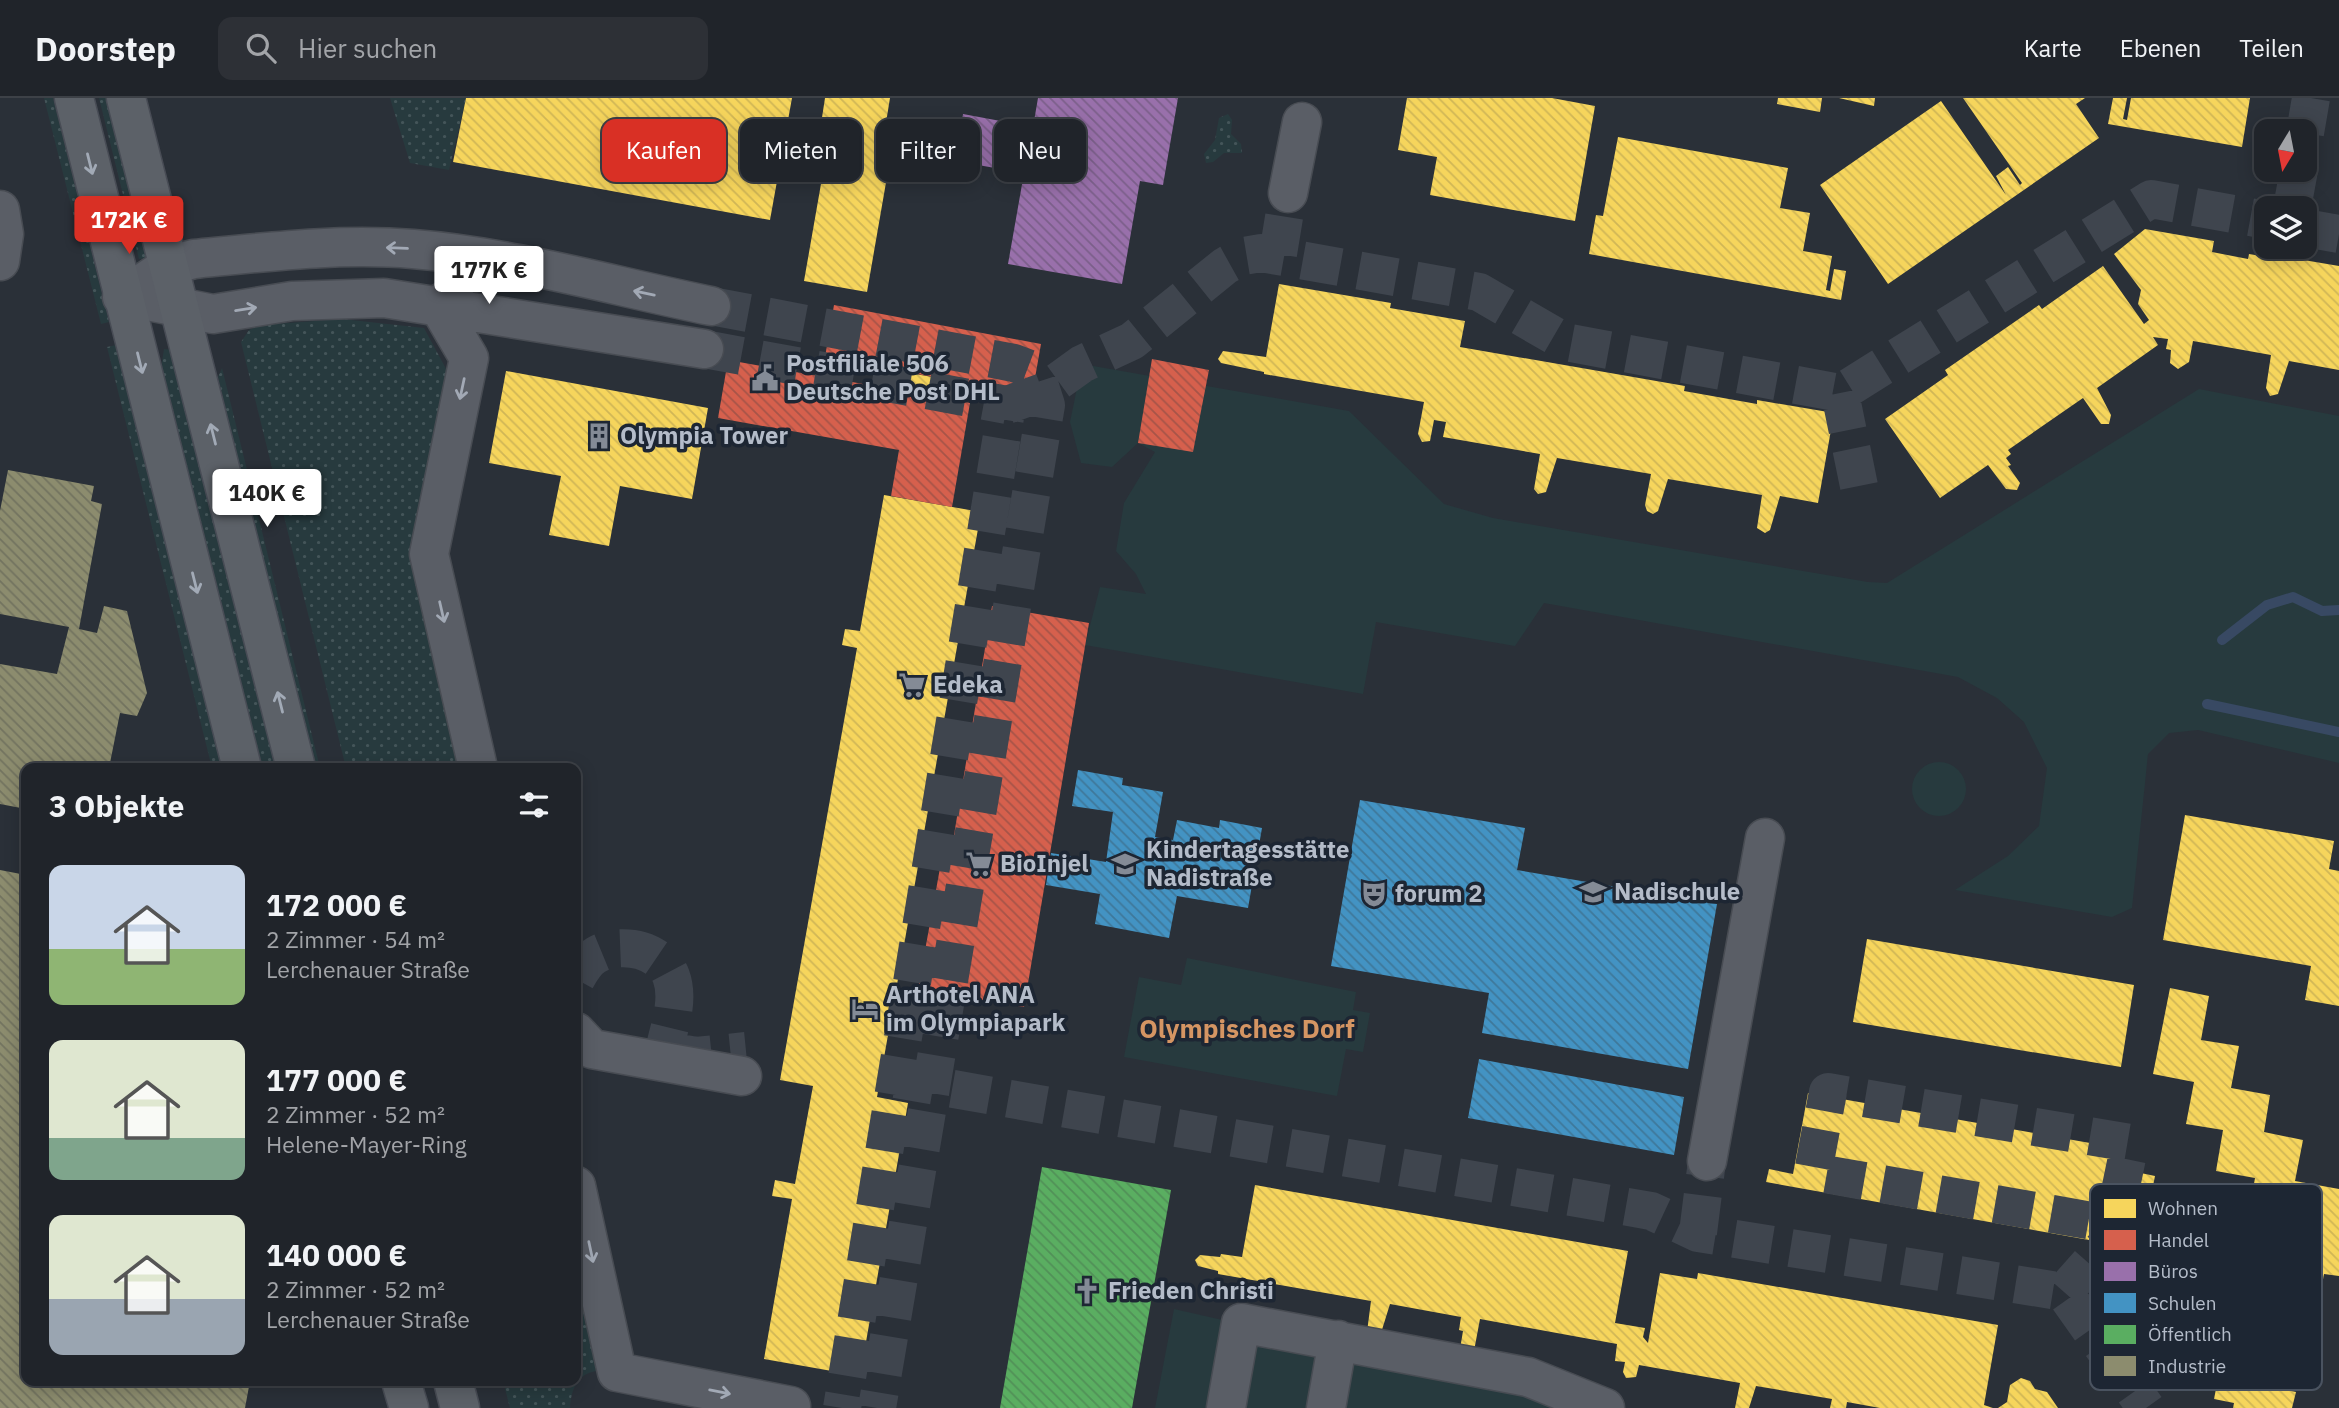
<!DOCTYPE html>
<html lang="de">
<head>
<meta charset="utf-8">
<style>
	:root { --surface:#20242a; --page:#2d3036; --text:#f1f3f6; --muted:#a2a4a8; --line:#3d4147; --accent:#d93025 }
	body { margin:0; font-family:"IBM Plex Sans",sans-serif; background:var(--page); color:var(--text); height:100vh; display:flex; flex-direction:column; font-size:26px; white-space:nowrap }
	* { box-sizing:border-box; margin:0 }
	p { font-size:23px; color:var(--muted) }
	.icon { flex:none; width:38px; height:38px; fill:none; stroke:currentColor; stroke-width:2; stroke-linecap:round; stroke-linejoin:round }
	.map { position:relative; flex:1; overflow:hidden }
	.details { position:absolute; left:21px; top:665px; width:560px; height:623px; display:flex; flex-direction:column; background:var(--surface); border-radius:14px; box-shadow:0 4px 18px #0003,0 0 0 2px var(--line) }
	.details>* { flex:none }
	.top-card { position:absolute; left:602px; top:21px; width:665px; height:63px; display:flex; gap:14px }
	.needle { width:46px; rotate:190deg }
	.tools { position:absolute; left:2254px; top:21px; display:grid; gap:14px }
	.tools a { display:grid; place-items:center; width:63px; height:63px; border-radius:14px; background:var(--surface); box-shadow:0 4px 18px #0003,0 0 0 2px var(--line); font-size:35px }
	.price { position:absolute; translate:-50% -60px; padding:0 16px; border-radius:7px; background:#fff; color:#222; font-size:23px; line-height:46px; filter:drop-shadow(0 2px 4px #0008) }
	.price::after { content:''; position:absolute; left:50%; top:42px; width:21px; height:16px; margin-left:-10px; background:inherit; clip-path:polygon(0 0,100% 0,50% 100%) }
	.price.current { background:var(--accent); color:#fff }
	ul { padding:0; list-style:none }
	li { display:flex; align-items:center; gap:21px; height:175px; padding:0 28px }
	li span { display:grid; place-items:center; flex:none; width:196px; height:140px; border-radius:14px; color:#555 }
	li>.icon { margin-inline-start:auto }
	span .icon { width:84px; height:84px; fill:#fffc; stroke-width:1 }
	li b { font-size:30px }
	h2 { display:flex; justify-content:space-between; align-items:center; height:84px; padding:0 28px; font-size:30px }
	.chip { padding:0 24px; border-radius:14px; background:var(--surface); box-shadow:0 4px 18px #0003,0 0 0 2px var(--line); font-size:24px; line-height:63px }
	.chip.current { background:var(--accent); color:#fff }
	header { display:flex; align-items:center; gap:42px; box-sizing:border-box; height:98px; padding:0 35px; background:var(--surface); border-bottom:2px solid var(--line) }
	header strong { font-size:33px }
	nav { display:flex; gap:38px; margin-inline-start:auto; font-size:24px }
	.search { width:490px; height:63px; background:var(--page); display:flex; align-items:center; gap:18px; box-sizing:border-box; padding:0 24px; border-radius:14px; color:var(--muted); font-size:26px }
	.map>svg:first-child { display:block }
	.grass { fill:url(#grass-dots) }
	.park { fill:#273a3e }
	.homes { fill:url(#homes-back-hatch) }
	.shops { fill:url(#shops-back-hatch) }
	.offices { fill:url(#offices-back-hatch) }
	.schools { fill:url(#schools-back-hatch) }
	.public { fill:url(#public-back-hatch) }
	.industry { fill:url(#industry-back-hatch) }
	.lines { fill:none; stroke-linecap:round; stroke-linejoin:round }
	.stream { stroke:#384963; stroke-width:10 }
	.minor-tunnel { stroke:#3f454e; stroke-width:38; stroke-dasharray:38 19; stroke-linecap:butt }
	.minor-casing { stroke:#484c53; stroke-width:41 }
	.major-casing { stroke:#484c55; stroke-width:41 }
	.minor { stroke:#5a5e66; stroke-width:38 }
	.major { stroke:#5c6168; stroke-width:38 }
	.oneway { stroke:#a2aab6 }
	.oneway2 { stroke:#a2a9b5 }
	.labels { text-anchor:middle; stroke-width:7; stroke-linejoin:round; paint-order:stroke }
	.poi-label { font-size:24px; font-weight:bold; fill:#b4bcc9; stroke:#1d2633; text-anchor:start }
	.neighbourhood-label { font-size:26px; font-weight:bold; fill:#d59563; stroke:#1d2633 }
	.key { fill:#1d2633; stroke:#4a5360; stroke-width:2 }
	.key-label { font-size:19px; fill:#b4bcc9 }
</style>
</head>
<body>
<header>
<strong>Doorstep</strong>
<div class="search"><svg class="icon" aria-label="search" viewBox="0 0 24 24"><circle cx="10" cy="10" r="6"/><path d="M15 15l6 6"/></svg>Hier suchen</div>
<nav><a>Karte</a><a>Ebenen</a><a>Teilen</a></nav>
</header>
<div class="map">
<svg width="2339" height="1310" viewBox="0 0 2339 1310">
	<defs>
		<pattern id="grass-dots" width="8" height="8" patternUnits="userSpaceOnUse" patternTransform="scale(1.75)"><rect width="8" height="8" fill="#273a3e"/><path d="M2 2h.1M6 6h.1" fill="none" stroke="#445559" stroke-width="1.8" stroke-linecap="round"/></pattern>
		<pattern id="homes-back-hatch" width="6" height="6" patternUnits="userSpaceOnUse" patternTransform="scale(1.75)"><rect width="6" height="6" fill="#f6d55c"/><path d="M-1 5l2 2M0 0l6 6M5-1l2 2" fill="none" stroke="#d0b656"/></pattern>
		<pattern id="shops-back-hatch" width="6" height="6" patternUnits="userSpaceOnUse" patternTransform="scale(1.75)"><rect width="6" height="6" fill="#d6604d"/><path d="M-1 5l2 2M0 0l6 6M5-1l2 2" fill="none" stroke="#a65448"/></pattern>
		<pattern id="offices-back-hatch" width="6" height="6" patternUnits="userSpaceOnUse" patternTransform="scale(1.75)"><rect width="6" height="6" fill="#9970ab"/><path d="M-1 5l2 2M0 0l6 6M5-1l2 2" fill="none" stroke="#7b5f8a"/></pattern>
		<pattern id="schools-back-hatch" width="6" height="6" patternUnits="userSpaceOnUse" patternTransform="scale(1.75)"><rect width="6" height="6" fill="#4393c3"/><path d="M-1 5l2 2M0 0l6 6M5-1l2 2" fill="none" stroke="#3f789a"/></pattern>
		<pattern id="public-back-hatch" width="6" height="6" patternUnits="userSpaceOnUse" patternTransform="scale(1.75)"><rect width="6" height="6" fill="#5aae61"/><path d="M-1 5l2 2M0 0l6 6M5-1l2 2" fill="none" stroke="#519058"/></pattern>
		<pattern id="industry-back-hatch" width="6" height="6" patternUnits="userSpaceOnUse" patternTransform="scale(1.75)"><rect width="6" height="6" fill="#8c8c6e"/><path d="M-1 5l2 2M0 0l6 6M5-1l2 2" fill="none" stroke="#72735f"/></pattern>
	</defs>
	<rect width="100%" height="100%" fill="#2a3038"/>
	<!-- grass -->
	<path class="grass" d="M44 0H53L109 224 101 226Z
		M99 0H107L148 160 139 161Z
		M390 0H466L449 72 410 65Z
		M1228 16 1232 22 1231 36 1241 46 1242 55H1224L1213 64 1206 65 1204 56 1215 42 1219 20Z
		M342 221 424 230 451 280 428 408 477 670H346L241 244 249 232 261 227Z
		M116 247 224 670H212L107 249Z
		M164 251 173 252 279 670H256L159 283Z
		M222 270 320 670H313L218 279Z
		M576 1172 596 1273C577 1276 571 1292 570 1310H510L503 1283H576Z"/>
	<!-- park -->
	<path class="park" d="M1082 266 1349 313 1444 406 1493 420 1868 484 1887 485 2199 291 2339 318V665L2198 632 2169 635 2148 656 2132 810 2112 819 1955 792 2008 758 2039 728 2047 670 2024 624 1997 600 1958 579 1544 505 1515 548 1376 524 1363 596 1085 547 1100 489 1146 496 1136 476 1116 453 1124 405 1155 354 1138 345 1112 369 1081 365 1070 324Z
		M1912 691a27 27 0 1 1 54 0a27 27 0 1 1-54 0Z
		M1187 860 1356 894 1353 912 1370 915 1363 954 1346 951 1337 998 1124 959 1139 879 1181 887Z
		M1174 1211 1610 1310H1155Z"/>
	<!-- homes -->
	<path class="homes" d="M466 0H792L770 122 453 64Z
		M825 0H890L884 37 901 40 897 65 879 62 877 71 888 73 867 194 804 183 825 63H831L833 54 809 50 813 26H821Z
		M1407 0H1552L1595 8 1575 123 1430 97 1437 59 1398 52Z
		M1778 0H1822L1820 14 1777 6Z
		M1839 0H1875L1874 8Z
		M1963 0H2085L2076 6 2099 40 1888 186 1820 87 1941 3 2006 97 1996 78 2008 69 2020 87 2022 85Z
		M2113 0H2127L2123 21 2127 22 2131 0H2250L2242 49 2108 26Z
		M1618 39 1788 70 1780 110 1810 115 1803 153 1832 158 1826 192 1830 193 1834 171 1846 173 1841 202 1589 156 1596 117 1603 118Z
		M2145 131 2214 143 2212 154 2248 161 2249 156 2285 162 2286 159 2339 168V272L2289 263 2278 296 2270 298 2266 290 2271 257 2193 243 2189 264 2178 271 2170 265 2171 252 2166 251 2168 241 2153 239 2158 247 2097 290 2111 317 2109 326H2101L2083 300 2008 352 2011 356 2006 360 2011 367 2008 368 2020 385 2017 392 2006 391 1988 367 1940 400 1885 321 1948 277 1945 272 2039 207 2042 211 2103 168 2144 226 2149 222 2138 206 2141 192 2114 156Z
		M1279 186 1391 205 1390 210 1465 223 1460 249 1685 288 1684 293 1757 306V302L1834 315 1818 405 1780 398 1770 432 1765 435 1757 430 1762 397 1668 381 1658 413 1653 416 1647 413 1645 407 1651 376 1557 360 1546 394 1538 396 1534 391 1540 356 1443 339 1446 324 1434 322 1430 343 1422 344 1418 336 1424 304 1264 276V274L1221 265 1218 261 1223 253 1266 259Z
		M892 272 944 281 941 300 886 290Z
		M506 273 708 310 692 401 620 388 609 448 549 437 561 378 489 365Z
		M884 397 981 414 877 999 908 1005 860 1278 764 1261 792 1101 772 1098 775 1082 795 1086 813 988 780 982 857 550 842 547 845 531 860 533Z
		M2185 717 2334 743 2329 771 2339 773V908L2305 902 2311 868 2163 842Z
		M1867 841 2134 887 2121 969 1853 924Z
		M2170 890 2209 898 2201 942 2239 948 2231 990 2270 997 2264 1034 2303 1042 2295 1083 2339 1091V1178L2324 1176 2318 1208 2303 1205 2309 1173 2279 1168 2286 1127 2248 1120 2255 1080 2216 1073 2223 1032 2186 1026 2194 984 2153 976Z
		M1808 995 2124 1051 2109 1138 2090 1135 2089 1142 1766 1084 1769 1071 1793 1076Z
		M2136 1074 2155 1078 2151 1098 2172 1102 2168 1124 2187 1128 2183 1148 2202 1152 2199 1171 2218 1174 2215 1194 2233 1198 2230 1218 2250 1222 2246 1241 2266 1245 2262 1266 2280 1270 2276 1290 2296 1294 2292 1310H2233L2234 1305 2214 1301 2218 1281 2199 1278 2203 1258 2183 1254 2187 1234 2168 1230 2172 1209 2153 1206 2156 1186 2136 1182 2140 1162 2120 1158Z
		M1255 1087 1628 1153 1615 1225 1645 1230 1643 1239 1648 1245 1660 1175 1697 1181 1698 1175 1998 1227 1984 1307 1993 1310H1880L1847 1304 1846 1310H1830L1832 1301 1756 1288 1749 1310H1735L1740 1285 1639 1267 1636 1279 1626 1280 1623 1274 1625 1264 1615 1263 1617 1246 1480 1221 1474 1253 1460 1251 1463 1233 1459 1232 1461 1219 1390 1206 1381 1235 1367 1234 1371 1203 1218 1176V1173L1198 1168 1195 1162 1200 1157 1220 1159 1221 1156 1242 1159Z
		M2021 1280 2030 1283 2035 1291 2047 1294 2058 1310H1998L2007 1304 2010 1287Z"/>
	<!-- shops -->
	<path class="shops" d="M834 207 1041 246 1032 297 825 259Z
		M1152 261 1209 272 1193 354 1138 345Z
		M728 262 970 305 952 409 891 398 899 352 718 320Z
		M992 508 1089 525 1024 909 918 891 944 748 952 749Z"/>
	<!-- offices -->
	<path class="offices" d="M1038 0H1178L1163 87 1140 83 1122 186 1008 166 1024 75 955 63 963 16 1033 29Z"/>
	<!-- schools -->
	<path class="schools" d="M1078 672 1123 680 1122 687 1163 694 1155 739 1173 742 1177 722 1219 730 1220 722 1262 730 1248 810 1177 798 1169 840 1095 826 1100 796 1046 787 1051 755 1106 764 1113 714 1072 708Z
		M1360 702 1525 730 1517 772 1717 806 1688 971 1482 935 1489 895 1331 868Z
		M1479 961 1684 999 1674 1057 1468 1020Z"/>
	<!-- public -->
	<path class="public" d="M1042 1069 1171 1092 1132 1310H1000Z"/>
	<!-- industry -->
	<path class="industry" d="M8 372 94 388 91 403 102 406 79 531 97 535 104 508 127 513 147 595 137 618 120 615 109 670H26V711L0 706V566L57 576 69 529 0 516V413Z
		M0 772 26 777V1283H250L245 1310H0Z"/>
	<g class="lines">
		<!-- stream -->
		<path class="stream" d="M2222 542 2267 507 2293 499 2322 513 2339 512
			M2207 606 2339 634"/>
		<!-- minor-tunnel -->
		<path class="minor-tunnel" d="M2305 35 2311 0
			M2292 110 2299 72
			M2305 130 2339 136
			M1278 156 1288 95
			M711 208 1014 265 1035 273 1046 307 877 1310
			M704 251 1007 307 842 1310
			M1840 295 1859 388
			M1007 307 1043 294 1082 266 1132 243 1225 168 1243 158 1261 155 1479 194 1565 244 1840 295 2151 101 2266 122
			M576 881C581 872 587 862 596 857 619 843 661 851 671 878 680 902 669 929 664 953
			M674 954 696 958 746 953
			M896 981 1651 1113 1698 1135 2064 1194 2146 1310
			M1698 1135 1707 1063
			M2064 1194 2110 1142 2130 1045 1828 994 1813 1074 2098 1124"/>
		<!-- minor casing -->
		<g class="minor-casing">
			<path id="minor" d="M1288 95 1302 24
				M0 112 4 136 0 163
				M454 197 438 207 469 260 429 456 478 670
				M122 199 170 167 194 161C266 154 340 145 413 151 513 159 613 188 711 208
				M148 203 213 216 292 203 384 200 704 251
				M576 934 592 951 742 978
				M1707 1063 1765 740
				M576 1088 617 1274 791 1308 790 1310
				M1226 1310 1241 1225 1528 1279 1605 1310
				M1326 1310 1338 1242"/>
		</g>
		<!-- major casing -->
		<g class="major-casing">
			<path id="major" d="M74 0 242 670
				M126 0 296 670
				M401 1283 409 1310
				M453 1283 460 1310"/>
		</g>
		<!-- minor -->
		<use href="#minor" class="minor"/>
		<!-- major -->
		<use href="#major" class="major"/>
	</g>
	<!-- one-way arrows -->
	<defs><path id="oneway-shaft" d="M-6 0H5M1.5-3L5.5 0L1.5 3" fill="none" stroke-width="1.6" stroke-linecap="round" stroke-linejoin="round" transform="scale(1.75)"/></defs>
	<g class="oneway">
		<use href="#oneway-shaft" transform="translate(90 66) rotate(76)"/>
		<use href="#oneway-shaft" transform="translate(140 265) rotate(76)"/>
		<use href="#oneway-shaft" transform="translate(213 336) rotate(-104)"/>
		<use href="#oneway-shaft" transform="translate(195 485) rotate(76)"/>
		<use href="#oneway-shaft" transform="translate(280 604) rotate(-104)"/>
	</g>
	<g class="oneway2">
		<use href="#oneway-shaft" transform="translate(397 150) rotate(-178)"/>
		<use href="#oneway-shaft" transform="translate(644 195) rotate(-168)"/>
		<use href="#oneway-shaft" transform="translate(246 211) rotate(-9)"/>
		<use href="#oneway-shaft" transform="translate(462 291) rotate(102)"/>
		<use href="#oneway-shaft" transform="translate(442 514) rotate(77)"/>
		<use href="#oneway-shaft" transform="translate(591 1154) rotate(78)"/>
		<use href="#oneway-shaft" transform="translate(720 1294) rotate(11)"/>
	</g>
	<!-- icons -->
	<defs>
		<g id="civic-bare" transform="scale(2.1)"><path d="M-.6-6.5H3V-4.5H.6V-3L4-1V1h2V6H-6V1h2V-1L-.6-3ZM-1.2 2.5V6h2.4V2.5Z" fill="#848b96" stroke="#1d2633" stroke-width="2.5" paint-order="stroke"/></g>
		<g id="building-bare" transform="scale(2.1)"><path d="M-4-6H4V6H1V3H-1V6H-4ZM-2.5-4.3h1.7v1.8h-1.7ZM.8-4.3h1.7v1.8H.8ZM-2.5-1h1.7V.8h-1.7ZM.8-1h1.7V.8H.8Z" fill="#848b96" stroke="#1d2633" stroke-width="2.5" paint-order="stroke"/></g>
		<g id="supermarket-bare" transform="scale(2.1)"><path d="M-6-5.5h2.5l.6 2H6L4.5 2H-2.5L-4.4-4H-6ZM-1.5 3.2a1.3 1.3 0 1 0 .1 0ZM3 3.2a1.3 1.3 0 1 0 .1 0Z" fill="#848b96" stroke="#1d2633" stroke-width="2.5" paint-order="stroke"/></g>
		<g id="school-bare" transform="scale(2.1)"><path d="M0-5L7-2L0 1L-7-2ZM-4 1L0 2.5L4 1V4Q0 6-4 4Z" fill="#848b96" stroke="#1d2633" stroke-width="2.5" paint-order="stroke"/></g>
		<g id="theatre-bare" transform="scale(2.1)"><path d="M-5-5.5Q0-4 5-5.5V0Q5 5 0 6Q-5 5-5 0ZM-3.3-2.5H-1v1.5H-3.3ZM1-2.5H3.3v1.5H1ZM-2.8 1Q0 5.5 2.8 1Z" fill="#848b96" stroke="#1d2633" stroke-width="2.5" paint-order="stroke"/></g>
		<g id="hotel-bare" transform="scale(2.1)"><path d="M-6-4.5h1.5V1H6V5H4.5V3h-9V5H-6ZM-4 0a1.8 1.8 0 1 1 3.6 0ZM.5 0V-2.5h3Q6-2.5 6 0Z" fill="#848b96" stroke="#1d2633" stroke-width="2.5" paint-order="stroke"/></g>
		<g id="church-bare" transform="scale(2.1)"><path d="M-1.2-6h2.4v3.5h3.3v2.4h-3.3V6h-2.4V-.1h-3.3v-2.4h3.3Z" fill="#848b96" stroke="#1d2633" stroke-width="2.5" paint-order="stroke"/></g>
	</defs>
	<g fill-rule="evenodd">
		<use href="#civic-bare" x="765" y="280"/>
		<use href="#building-bare" x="599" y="338"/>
		<use href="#supermarket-bare" x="912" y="587"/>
		<use href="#supermarket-bare" x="979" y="766"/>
		<use href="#school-bare" x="1125" y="766"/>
		<use href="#school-bare" x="1593" y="794"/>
		<use href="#theatre-bare" x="1374" y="796"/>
		<use href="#hotel-bare" x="865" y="911"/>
		<use href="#church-bare" x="1087" y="1193"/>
	</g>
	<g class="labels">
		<!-- poi labels -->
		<g class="poi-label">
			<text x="786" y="274">Postfiliale 506<tspan x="786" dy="28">Deutsche Post DHL</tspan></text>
			<text x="620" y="346">Olympia Tower</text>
			<text x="933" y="595">Edeka</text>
			<text x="1146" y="760">Kindertagesstätte<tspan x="1146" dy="28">Nadistraße</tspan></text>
			<text x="1000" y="774">BioInjel</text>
			<text x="1614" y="802">Nadischule</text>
			<text x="1395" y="804">forum 2</text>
			<text x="886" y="905">Arthotel ANA<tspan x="886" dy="28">im Olympiapark</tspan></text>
			<text x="1108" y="1201">Frieden Christi</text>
		</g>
		<!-- neighbourhood labels -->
		<g class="neighbourhood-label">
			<text x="1247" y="940">Olympisches Dorf</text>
		</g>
	</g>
	<!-- legend -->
	<rect x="2090" y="1086" width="232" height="206" rx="10" class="key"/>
	<rect x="2104" y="1101" width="32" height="19" fill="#f6d55c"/>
	<rect x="2104" y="1132" width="32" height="20" fill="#d6604d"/>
	<rect x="2104" y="1164" width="32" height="19" fill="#9970ab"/>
	<rect x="2104" y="1195" width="32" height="20" fill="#4393c3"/>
	<rect x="2104" y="1227" width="32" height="19" fill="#5aae61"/>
	<rect x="2104" y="1258" width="32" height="20" fill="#8c8c6e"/>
	<g class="key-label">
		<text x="2148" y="1117">Wohnen</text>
		<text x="2148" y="1149">Handel</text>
		<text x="2148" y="1180">Büros</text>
		<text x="2148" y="1212">Schulen</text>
		<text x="2148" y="1243">Öffentlich</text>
		<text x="2148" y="1275">Industrie</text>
	</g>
</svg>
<div class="tools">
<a><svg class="needle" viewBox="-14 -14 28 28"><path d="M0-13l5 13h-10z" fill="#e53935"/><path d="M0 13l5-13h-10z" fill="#a2a4a8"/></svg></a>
<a><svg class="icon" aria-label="layers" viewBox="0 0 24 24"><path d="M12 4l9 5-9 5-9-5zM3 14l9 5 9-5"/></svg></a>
</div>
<b class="price current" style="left:129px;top:158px">172K €</b>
<b class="price" style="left:489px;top:208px">177K €</b>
<b class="price" style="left:267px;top:431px">140K €</b>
<div class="top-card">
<a class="chip current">Kaufen</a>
<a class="chip">Mieten</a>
<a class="chip">Filter</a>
<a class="chip">Neu</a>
</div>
<section class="details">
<h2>3 Objekte<svg class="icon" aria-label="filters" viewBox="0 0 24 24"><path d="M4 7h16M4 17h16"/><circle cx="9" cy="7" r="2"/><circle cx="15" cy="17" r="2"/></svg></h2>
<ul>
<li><span style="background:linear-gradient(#c9d6e8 60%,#8fb573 0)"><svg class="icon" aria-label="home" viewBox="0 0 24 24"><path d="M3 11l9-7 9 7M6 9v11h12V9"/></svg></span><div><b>172 000 €</b><p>2 Zimmer · 54 m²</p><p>Lerchenauer Straße</p></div></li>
<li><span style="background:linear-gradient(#dfe7d0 70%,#7fa58c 0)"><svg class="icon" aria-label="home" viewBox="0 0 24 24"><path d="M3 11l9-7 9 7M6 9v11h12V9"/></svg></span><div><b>177 000 €</b><p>2 Zimmer · 52 m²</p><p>Helene-Mayer-Ring</p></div></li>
<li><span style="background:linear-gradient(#dfe7d0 60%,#9aa5b1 0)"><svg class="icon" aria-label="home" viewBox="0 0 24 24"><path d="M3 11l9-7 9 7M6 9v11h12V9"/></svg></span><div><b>140 000 €</b><p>2 Zimmer · 52 m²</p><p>Lerchenauer Straße</p></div></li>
</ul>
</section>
</div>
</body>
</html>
